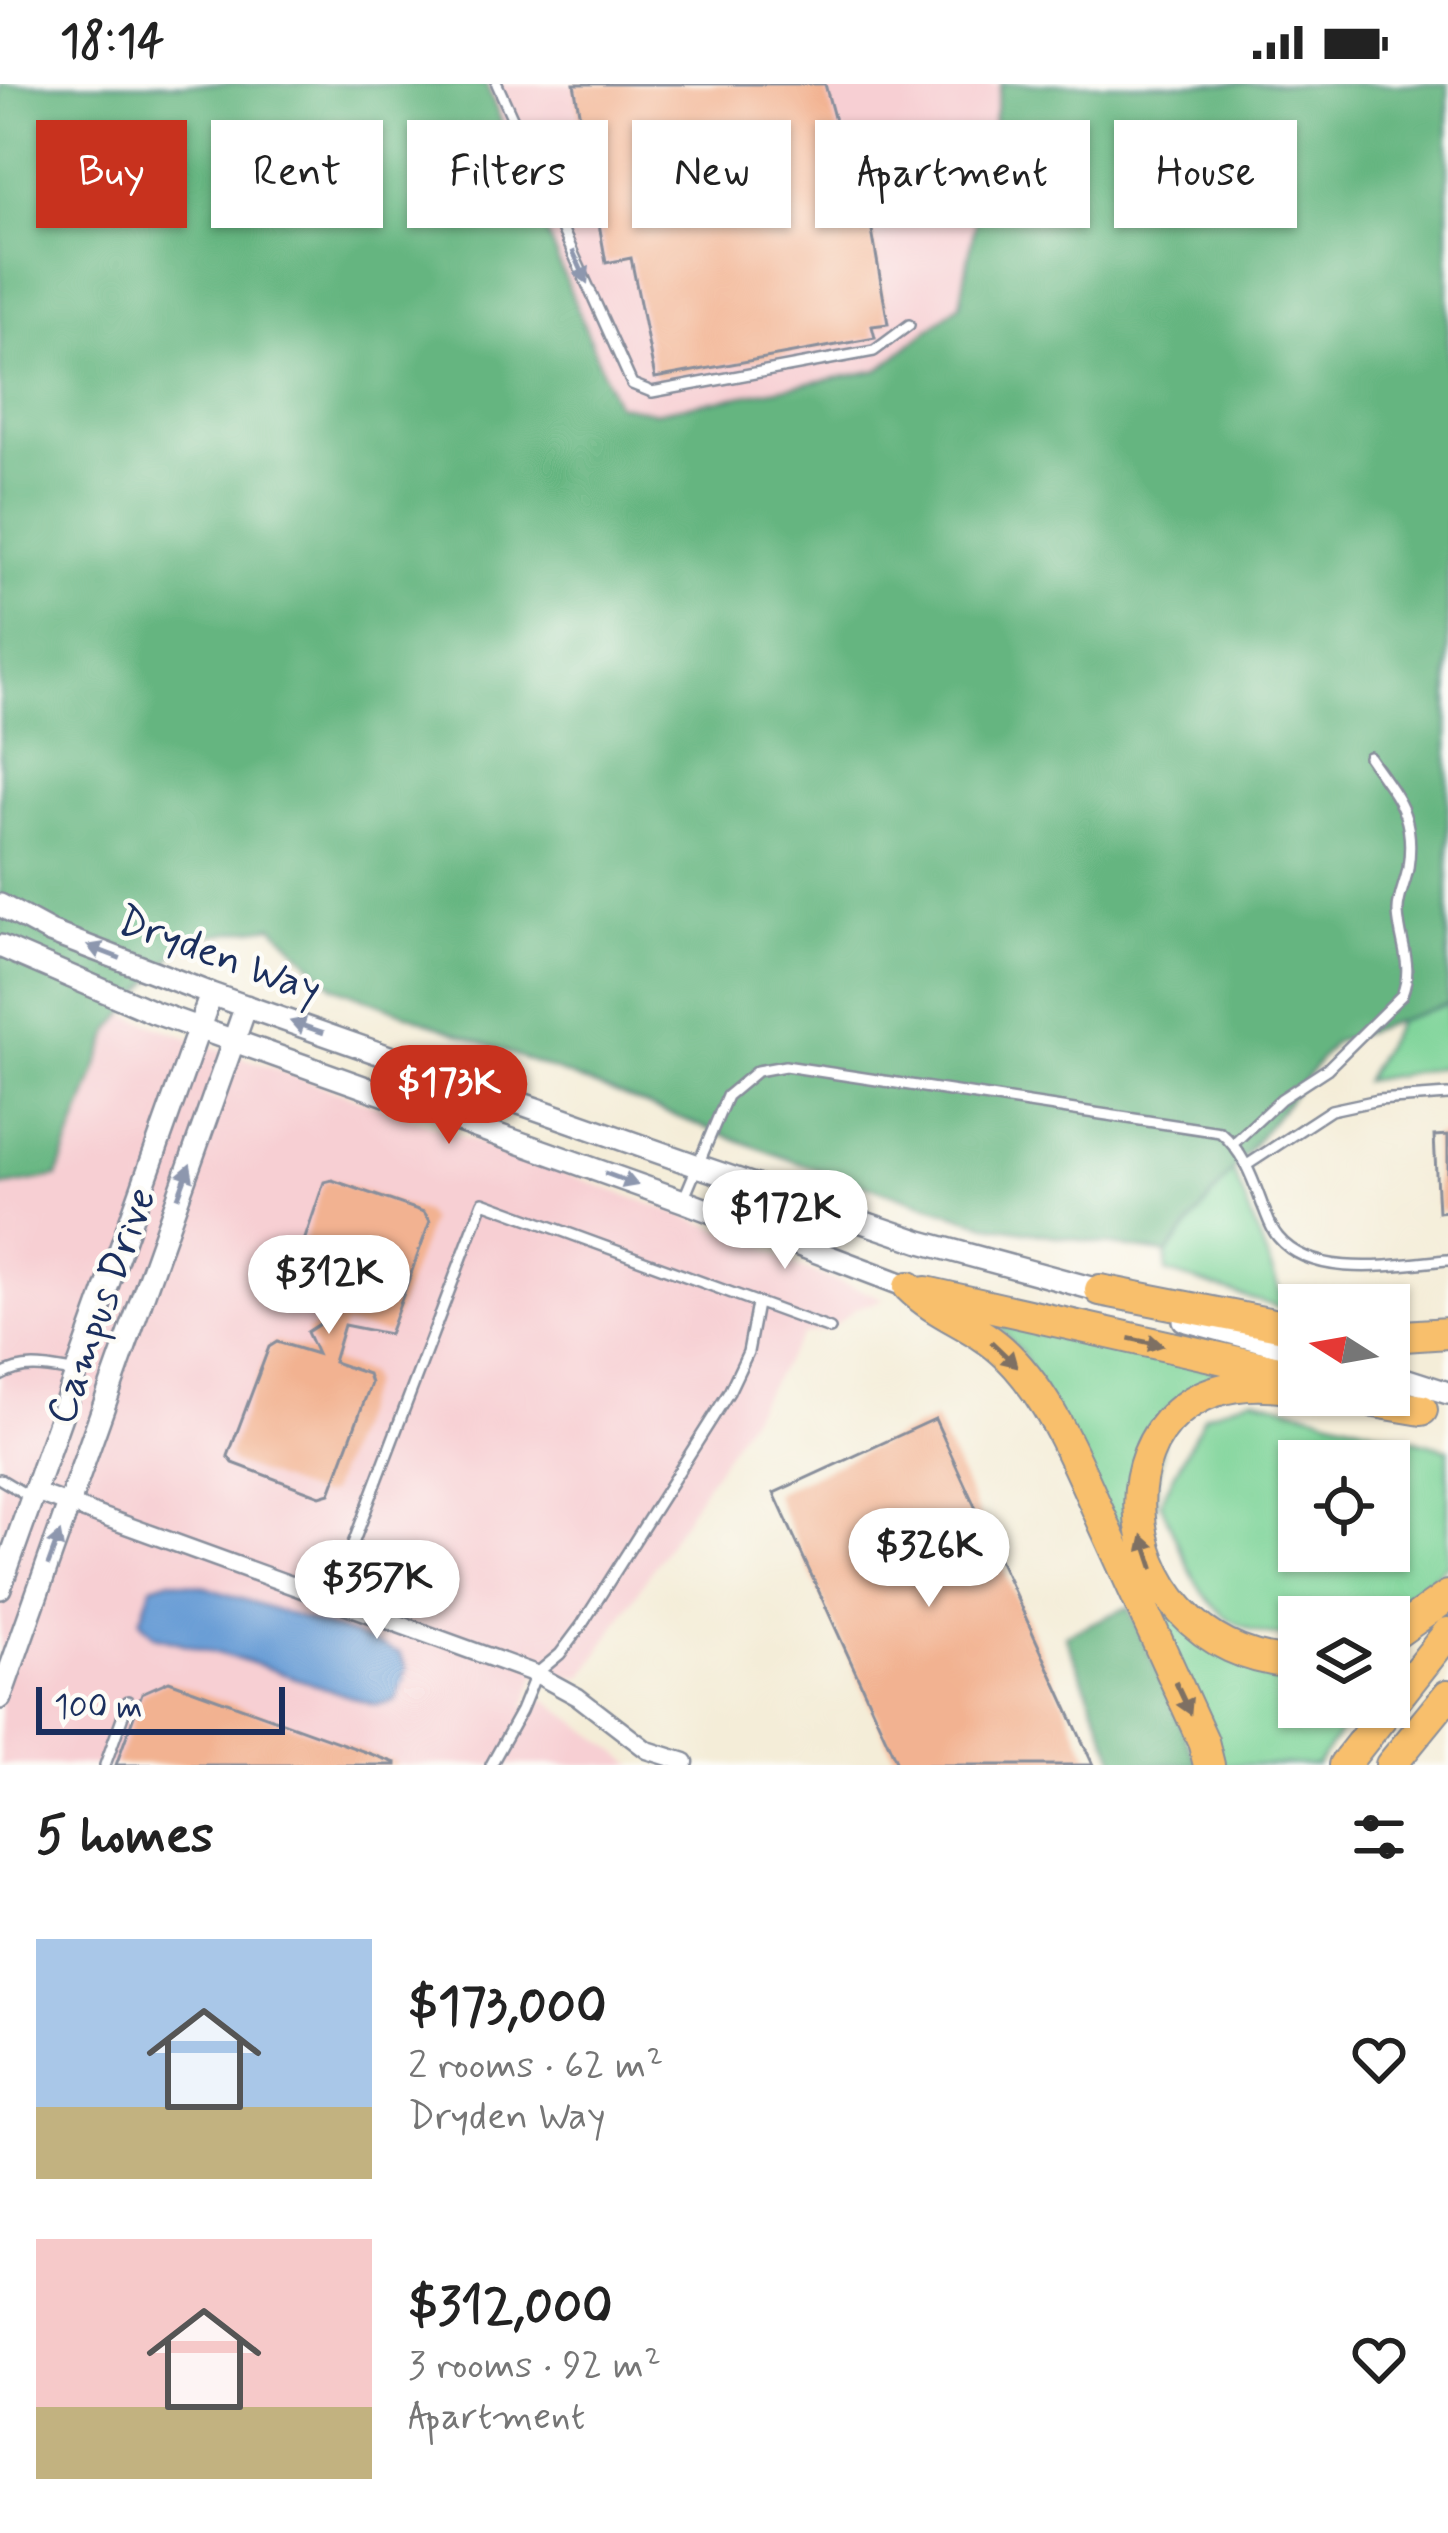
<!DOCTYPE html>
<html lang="en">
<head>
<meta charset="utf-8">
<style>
	:root { --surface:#fff; --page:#f2f2f2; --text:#222; --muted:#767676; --accent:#c8321e }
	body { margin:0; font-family:Mynerve,sans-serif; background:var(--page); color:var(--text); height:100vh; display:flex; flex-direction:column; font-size:45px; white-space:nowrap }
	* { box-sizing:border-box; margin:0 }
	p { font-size:39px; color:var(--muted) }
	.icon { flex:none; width:66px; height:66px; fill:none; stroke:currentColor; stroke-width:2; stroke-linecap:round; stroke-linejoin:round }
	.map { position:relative; height:1681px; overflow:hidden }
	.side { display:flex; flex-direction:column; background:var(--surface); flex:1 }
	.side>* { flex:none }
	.banner { position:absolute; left:36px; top:36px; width:1377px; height:108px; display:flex; gap:24px }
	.needle { width:78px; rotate:281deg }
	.controls { position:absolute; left:1278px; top:1200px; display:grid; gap:24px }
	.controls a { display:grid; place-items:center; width:132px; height:132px; border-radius:0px; background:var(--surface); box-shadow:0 3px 9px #0004; font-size:60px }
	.scale { position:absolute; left:36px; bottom:30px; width:249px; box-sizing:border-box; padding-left:12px; border:6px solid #1b2f5e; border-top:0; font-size:33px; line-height:42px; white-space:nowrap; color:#1b2f5e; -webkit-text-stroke:9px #fdfcf7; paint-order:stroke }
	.price { position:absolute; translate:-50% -102px; padding:0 27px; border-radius:42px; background:#fff; color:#222; font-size:39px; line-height:78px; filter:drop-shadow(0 3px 6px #0008) }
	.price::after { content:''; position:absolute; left:50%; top:72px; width:36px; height:27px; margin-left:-18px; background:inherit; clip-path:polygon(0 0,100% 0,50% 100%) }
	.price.on { background:var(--accent); color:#fff }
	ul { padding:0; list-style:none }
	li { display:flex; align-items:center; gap:36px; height:300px; padding:0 36px }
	li span { display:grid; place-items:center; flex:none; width:336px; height:240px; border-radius:0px; color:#555 }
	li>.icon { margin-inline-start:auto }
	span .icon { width:144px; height:144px; fill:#fffc; stroke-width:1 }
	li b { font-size:51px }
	h2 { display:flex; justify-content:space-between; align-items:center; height:144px; padding:0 36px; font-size:51px }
	.chip { padding:0 42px; border-radius:0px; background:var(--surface); box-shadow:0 3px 9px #0004; font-size:42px; line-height:108px }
	.chip.on { background:var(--accent); color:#fff }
	.status { display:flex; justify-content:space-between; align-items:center; height:84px; padding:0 60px; background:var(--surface); direction:ltr }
	.status svg { height:33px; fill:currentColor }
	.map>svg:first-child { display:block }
	.built { fill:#f7cfd3 }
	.green { fill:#7cd397; stroke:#4c817a; stroke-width:3; fill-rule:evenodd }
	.forest { fill:#65b580; stroke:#40726f; stroke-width:3 }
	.water { fill:#6b9ed6; stroke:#43669a; stroke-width:3 }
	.building { fill:#f2b291 }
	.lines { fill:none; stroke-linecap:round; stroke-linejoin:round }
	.service-casing { stroke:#888e9b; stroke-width:14 }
	.minor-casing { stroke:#888e9b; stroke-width:21 }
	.tertiary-casing { stroke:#888e9b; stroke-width:26 }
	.trunk-casing { stroke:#888e9b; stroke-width:34 }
	.service { stroke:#fff; stroke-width:9 }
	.minor { stroke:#fff; stroke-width:16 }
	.tertiary { stroke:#fff; stroke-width:21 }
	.trunk { stroke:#f8bf6c; stroke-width:30 }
	.oneway { fill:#8d97ae }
	.oneway2 { fill:#7e7064 }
	.labels { text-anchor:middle; stroke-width:9; stroke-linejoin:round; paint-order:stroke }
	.street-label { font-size:42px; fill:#1b2f5e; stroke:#fdfcf7 }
</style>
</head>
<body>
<div class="status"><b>18:14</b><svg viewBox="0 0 49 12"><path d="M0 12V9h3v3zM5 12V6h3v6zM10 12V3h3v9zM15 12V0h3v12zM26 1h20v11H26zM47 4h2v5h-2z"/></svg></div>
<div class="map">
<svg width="1448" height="1681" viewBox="0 0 1448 1681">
	<rect width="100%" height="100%" fill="#fdfcf7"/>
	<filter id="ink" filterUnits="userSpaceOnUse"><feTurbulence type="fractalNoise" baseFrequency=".00833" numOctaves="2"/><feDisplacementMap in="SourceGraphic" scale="24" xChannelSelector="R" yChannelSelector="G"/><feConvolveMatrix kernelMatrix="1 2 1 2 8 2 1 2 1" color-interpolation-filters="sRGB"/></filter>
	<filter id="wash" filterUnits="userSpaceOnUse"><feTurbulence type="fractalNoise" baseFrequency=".004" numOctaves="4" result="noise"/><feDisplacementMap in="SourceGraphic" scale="48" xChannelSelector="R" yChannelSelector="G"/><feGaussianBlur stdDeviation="2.7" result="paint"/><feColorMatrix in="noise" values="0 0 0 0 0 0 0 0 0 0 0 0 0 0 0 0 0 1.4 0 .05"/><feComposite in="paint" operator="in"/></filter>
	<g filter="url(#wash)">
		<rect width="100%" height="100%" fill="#f4edd8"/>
		<!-- built -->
		<path class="built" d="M486 0H1001L960 220 879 286 654 328 616 321Z
			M0 879 40 900 759 1159 796 1182 885 1215 856 1224 830 1245 802 1251 583 1593 536 1590 524 1625 544 1614 635 1681H0Z"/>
		<!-- green -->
		<path class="green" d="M1448 920V982L1364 997 1399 936Z
			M1233 1086 1287 1226 1166 1188 1167 1170Z
			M996 1240 1232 1289 1167 1326 1145 1493 1299 1588V1623H1359L1316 1681H1218L1022 1269Z
			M1252 1313 1448 1365V1480L1401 1521 1382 1533H1299V1553C1204 1553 1193 1491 1160 1418L1205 1331ZM1299 1377H1389V1467H1299Z"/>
		<!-- forest -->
		<path class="forest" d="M0 0H486L616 320 654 328 879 286 960 220 1001 0H1448V920L1334 958 1167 1170 987 1141 793 1077 333 902 273 842 187 855 111 946 57 1093 0 1103Z
			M1129 1523 1198 1681H1118L1065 1551Z"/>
		<!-- water -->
		<path class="water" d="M171 1496 202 1502 353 1551 400 1570 407 1584 395 1617 375 1621 246 1577 155 1552 140 1537 152 1502Z"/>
		<g id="blocks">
			<!-- building -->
			<path class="building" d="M574 0H825L857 119 867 117 888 240 872 242 875 254 655 294 631 174 606 179Z
				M1448 1051V1127L1438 1128 1434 1052Z
				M332 1096 424 1128 430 1137 389 1250 344 1241 333 1278 368 1290 371 1299 330 1409 320 1412 233 1379 228 1372 269 1263 277 1258 317 1270 307 1248 332 1232 291 1222 286 1211 324 1098Z
				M935 1335 1093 1681H898L774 1409Z
				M169 1597 396 1679V1681H116L142 1609Z"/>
		</g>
	</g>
	<g filter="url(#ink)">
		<use href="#blocks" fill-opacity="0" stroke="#888e9b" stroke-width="3"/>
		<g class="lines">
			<!-- service casing -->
			<g class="service-casing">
				<path id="service" d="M497 0 632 300 652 308 874 267 909 241
					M1234 1059 1281 1015 1327 985 1402 911C1414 880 1400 861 1398 829 1397 815 1406 798 1408 784 1416 731 1397 714 1369 673
					M1247 1081 1331 1026 1378 1016 1448 1011
					M684 1114 727 1012 757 987 785 982 1220 1048C1243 1067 1252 1093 1262 1120 1267 1131 1270 1144 1278 1153 1314 1197 1399 1180 1448 1176
					M0 1292C26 1277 49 1284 78 1289
					M0 1395 32 1414
					M332 1515 483 1118 830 1245
					M105 1681 128 1617
					M491 1681 521 1627 536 1590 560 1570 581 1542 729 1308 748 1268 757 1220"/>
			</g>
			<!-- minor casing -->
			<g class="minor-casing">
				<path id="minor" d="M35 1408 536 1590 578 1613 647 1666 685 1678"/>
			</g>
			<!-- tertiary casing -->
			<g class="tertiary-casing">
				<path id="tertiary" d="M0 821 50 848 211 910 695 1081 921 1158 1109 1209
					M0 862 153 928 683 1117 909 1203
					M1184 1236 1299 1267
					M1389 1290 1448 1309
					M0 1504 211 910
					M0 1614 246 922"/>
			</g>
			<!-- trunk casing -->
			<g class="trunk-casing">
				<path id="trunk" d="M909 1203C938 1232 978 1242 1007 1271 1054 1317 1080 1388 1107 1447 1139 1517 1171 1587 1203 1657L1209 1681
					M1100 1206 1299 1245
					M926 1208 1278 1287
					M1389 1253 1448 1249
					M1299 1305C1079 1262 1093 1571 1299 1579
					M1333 1311 1422 1326
					M1389 1554 1448 1512
					M1344 1681 1448 1549
					M1391 1681 1448 1611"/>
			</g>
			<!-- service -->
			<use href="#service" class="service"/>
			<!-- minor -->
			<use href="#minor" class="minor"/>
			<!-- tertiary -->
			<use href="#tertiary" class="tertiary"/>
			<!-- trunk -->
			<use href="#trunk" class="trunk"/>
		</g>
		<!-- one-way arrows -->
		<defs><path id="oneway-solid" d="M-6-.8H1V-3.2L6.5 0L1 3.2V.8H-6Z" transform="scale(3)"/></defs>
		<g class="oneway">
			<use href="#oneway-solid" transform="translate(580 183) rotate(66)"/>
			<use href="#oneway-solid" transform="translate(104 868) rotate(-159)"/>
			<use href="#oneway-solid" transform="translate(307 943) rotate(-161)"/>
			<use href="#oneway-solid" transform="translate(621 1095) rotate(20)"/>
			<use href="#oneway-solid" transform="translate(184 1097) rotate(-70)"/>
			<use href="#oneway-solid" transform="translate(54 1465) rotate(-70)"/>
		</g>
		<g class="oneway2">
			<use href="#oneway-solid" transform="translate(1146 1258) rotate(12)"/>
			<use href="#oneway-solid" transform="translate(1004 1270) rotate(44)"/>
			<use href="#oneway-solid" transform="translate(1148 1468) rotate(-108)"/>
			<use href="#oneway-solid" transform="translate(1183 1614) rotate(65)"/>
		</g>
	</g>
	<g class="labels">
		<!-- street labels -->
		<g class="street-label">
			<text transform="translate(220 869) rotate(20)" y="15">Dryden Way</text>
			<text transform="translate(99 1221) rotate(-70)" y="15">Campus Drive</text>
		</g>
	</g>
</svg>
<div class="controls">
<a><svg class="needle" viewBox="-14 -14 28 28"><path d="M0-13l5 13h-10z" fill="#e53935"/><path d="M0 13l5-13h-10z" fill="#767676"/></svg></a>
<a><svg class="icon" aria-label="locate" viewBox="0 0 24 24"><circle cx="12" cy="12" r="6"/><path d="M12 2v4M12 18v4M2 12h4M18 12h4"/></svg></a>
<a><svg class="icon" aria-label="layers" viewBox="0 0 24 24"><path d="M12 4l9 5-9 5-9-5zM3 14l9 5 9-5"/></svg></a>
</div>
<div class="scale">100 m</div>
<b class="price on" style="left:449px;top:1063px">$173K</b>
<b class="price" style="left:785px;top:1188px">$172K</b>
<b class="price" style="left:329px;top:1253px">$312K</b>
<b class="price" style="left:929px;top:1526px">$326K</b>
<b class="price" style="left:377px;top:1558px">$357K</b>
<div class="banner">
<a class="chip on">Buy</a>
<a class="chip">Rent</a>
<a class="chip">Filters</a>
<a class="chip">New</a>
<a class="chip">Apartment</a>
<a class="chip">House</a>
</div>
</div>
<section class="side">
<h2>5 homes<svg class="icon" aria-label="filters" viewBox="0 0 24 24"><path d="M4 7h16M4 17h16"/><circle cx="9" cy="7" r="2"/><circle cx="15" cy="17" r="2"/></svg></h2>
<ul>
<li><span style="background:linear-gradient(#a9c7e8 70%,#c2b280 0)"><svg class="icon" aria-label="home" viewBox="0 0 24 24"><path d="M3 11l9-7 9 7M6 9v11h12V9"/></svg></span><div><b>$173,000</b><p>2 rooms · 62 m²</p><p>Dryden Way</p></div><svg class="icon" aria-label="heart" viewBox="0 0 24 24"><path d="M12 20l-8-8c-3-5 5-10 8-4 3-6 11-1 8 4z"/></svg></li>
<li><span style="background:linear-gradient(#f6c9c9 70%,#c2b280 0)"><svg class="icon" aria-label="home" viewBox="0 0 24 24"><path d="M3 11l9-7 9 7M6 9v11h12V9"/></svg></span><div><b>$312,000</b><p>3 rooms · 92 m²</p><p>Apartment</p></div><svg class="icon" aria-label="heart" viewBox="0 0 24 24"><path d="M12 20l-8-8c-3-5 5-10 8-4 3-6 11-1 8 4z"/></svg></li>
</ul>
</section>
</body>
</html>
